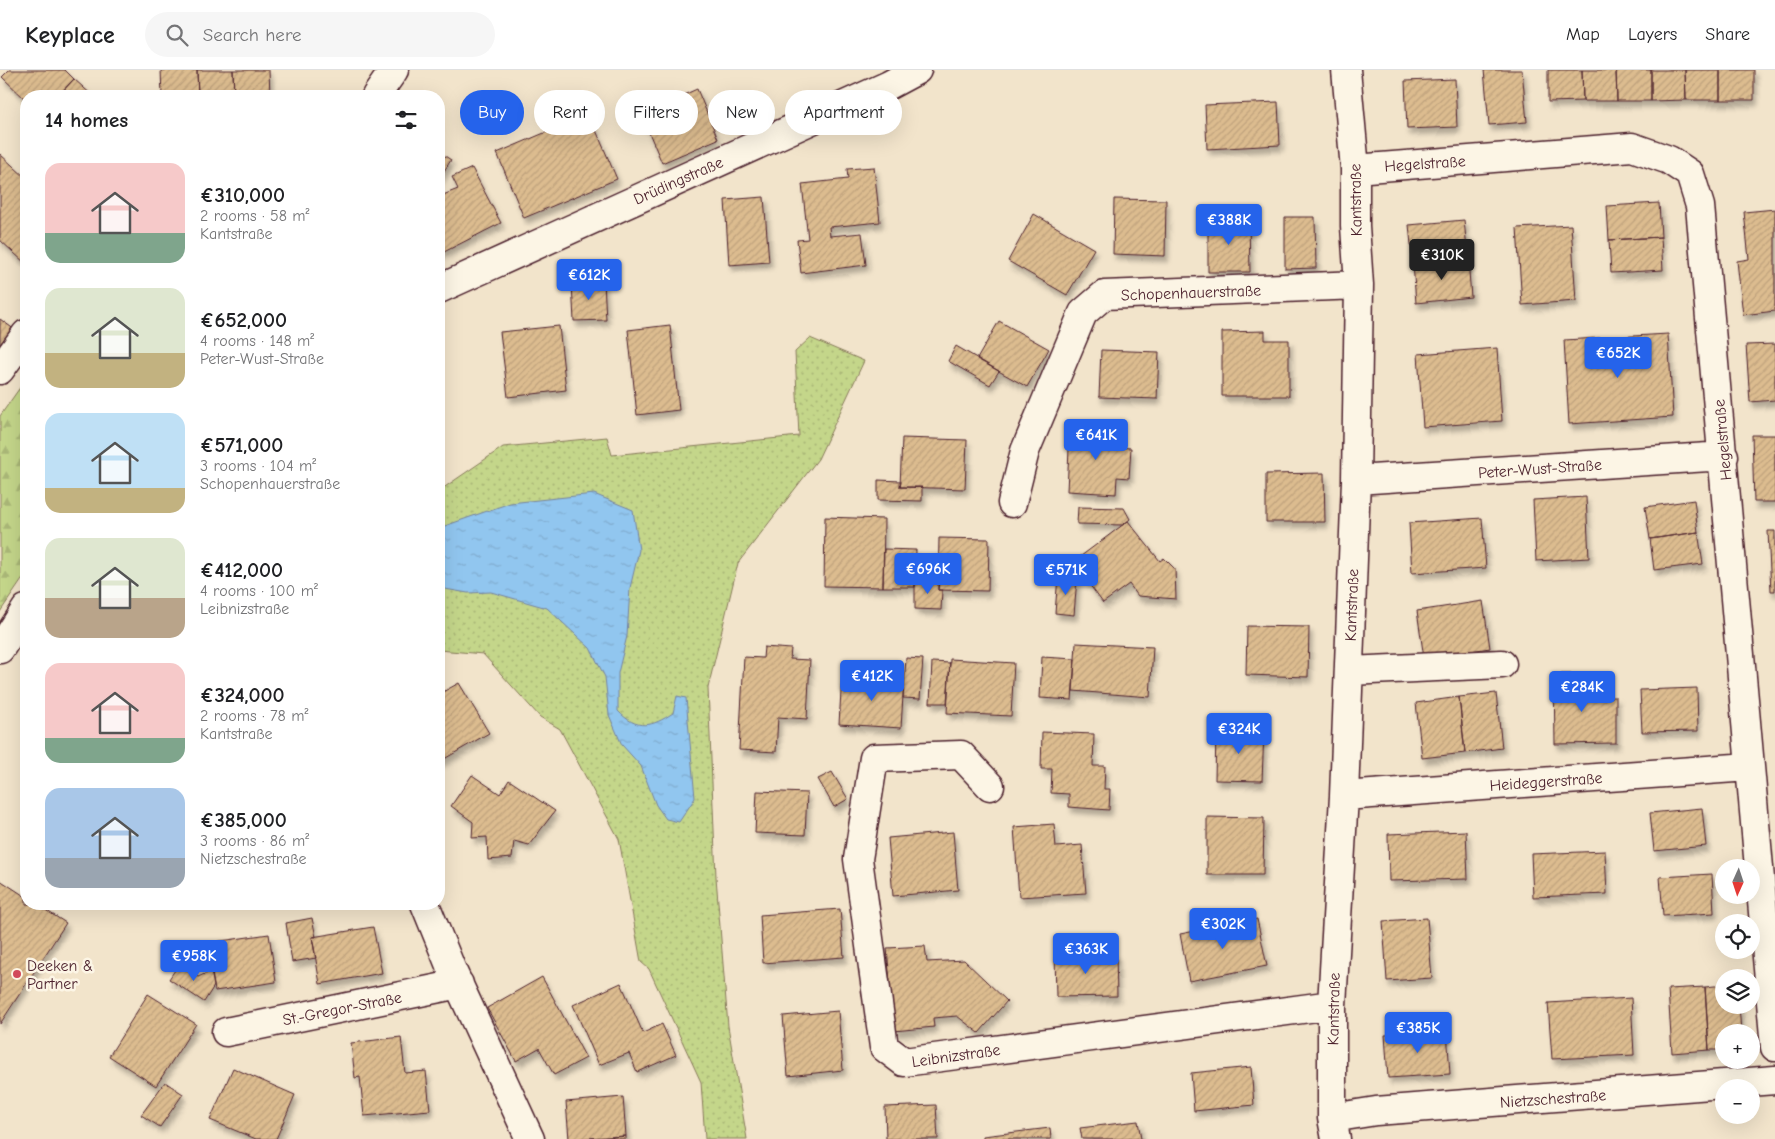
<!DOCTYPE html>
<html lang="en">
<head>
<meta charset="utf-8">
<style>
	:root { --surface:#fff; --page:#f6f6f6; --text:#202124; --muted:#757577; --line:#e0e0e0; --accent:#2563eb }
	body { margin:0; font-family:"Comic Neue",sans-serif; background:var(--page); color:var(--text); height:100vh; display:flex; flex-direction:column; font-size:19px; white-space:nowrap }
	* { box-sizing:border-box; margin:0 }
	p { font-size:16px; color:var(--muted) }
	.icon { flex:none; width:28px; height:28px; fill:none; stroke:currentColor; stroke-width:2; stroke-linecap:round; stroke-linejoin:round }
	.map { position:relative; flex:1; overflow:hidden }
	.side { position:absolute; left:20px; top:20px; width:425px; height:820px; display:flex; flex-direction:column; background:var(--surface); border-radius:20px; box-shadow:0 5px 20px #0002 }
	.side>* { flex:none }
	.hud { position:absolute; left:460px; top:20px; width:475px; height:45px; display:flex; gap:10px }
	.needle { width:32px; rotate:183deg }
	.tools { position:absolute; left:1715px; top:789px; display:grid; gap:10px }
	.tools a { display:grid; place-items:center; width:45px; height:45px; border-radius:50%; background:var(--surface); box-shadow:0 5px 20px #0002; font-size:25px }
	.price { position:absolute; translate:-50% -42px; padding:0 11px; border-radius:5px; background:var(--accent); color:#fff; font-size:16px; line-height:32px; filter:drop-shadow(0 1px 2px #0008) }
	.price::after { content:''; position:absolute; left:50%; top:30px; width:15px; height:11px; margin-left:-8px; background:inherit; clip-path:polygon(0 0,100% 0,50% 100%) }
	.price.active { background:#222; color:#fff }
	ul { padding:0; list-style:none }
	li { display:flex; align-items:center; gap:15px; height:125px; padding:0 25px }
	li span { display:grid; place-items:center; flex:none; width:140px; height:100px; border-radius:15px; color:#555 }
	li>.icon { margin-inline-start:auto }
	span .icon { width:60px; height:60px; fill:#fffc; stroke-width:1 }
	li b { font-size:21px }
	h2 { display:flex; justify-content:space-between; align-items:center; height:60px; padding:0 25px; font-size:21px }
	.tag { padding:0 18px; border-radius:22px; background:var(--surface); box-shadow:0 5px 20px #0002; font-size:18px; line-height:45px }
	.tag.active { background:var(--accent); color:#fff }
	header { display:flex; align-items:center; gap:30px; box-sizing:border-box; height:70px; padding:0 25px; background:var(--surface); border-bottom:1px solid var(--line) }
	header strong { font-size:24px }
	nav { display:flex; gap:28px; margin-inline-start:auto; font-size:18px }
	.search { width:350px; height:45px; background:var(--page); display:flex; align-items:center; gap:12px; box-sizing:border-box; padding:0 18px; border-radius:28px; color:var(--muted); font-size:19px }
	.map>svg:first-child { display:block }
	.grass { fill:url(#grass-dots); stroke:#877a5a }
	.forest { fill:url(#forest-firs); stroke:#877a5a }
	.water { fill:url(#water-ripples); stroke:#7583a1 }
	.building { fill:url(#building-hatch); stroke:#4a1f2b; filter:url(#shadow) }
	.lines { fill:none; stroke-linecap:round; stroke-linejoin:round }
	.minor-casing { stroke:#4a1f2b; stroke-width:31 }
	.minor { stroke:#fcf5e5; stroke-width:28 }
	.poi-dot { fill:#d1495b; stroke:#fcf5e5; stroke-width:2 }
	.labels { text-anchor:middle; stroke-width:5; stroke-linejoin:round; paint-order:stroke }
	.street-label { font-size:16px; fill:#4a1f2b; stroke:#fcf5e5 }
	.poi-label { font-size:16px; fill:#4a1f2b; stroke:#fcf5e5; text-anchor:start }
</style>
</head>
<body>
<header>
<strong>Keyplace</strong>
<div class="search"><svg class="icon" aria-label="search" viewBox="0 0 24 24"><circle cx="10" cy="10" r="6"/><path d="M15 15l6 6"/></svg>Search here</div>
<nav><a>Map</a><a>Layers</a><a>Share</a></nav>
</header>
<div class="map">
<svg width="1775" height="1069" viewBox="0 0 1775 1069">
	<defs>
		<pattern id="grass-dots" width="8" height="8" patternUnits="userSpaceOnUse" patternTransform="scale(1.25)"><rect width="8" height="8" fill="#c4d68a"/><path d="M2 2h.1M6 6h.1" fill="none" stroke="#aab777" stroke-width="1.8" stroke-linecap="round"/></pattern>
		<pattern id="forest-firs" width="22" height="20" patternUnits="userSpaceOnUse" patternTransform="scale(1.25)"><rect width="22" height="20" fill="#c4d68a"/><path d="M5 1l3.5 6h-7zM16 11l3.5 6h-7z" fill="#aab777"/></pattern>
		<pattern id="water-ripples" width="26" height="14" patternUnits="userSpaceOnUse" patternTransform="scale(1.25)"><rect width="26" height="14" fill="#91c6ef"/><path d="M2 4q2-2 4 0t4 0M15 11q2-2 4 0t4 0" fill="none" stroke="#7faacd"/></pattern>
		<pattern id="building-hatch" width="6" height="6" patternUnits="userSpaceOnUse" patternTransform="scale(1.25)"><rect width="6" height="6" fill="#dcbc8f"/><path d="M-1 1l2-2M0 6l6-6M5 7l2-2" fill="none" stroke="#bea17c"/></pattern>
		<filter id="shadow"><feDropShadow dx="3" dy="5.5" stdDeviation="2.5" flood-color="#0004"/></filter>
	</defs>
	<rect width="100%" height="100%" fill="#f2e4cb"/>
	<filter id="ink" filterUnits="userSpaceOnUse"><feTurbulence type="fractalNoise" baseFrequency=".02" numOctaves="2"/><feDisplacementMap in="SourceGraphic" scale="10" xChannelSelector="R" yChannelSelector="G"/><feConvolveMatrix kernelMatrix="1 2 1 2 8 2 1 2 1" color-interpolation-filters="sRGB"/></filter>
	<g filter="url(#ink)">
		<!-- grass -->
		<path class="grass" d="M810 268 864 291 818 389 738 493 708 618 716 807 728 956 747 1069H705L701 1012 649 899 641 892 619 769 560 659 540 647 483 584 439 580V421L503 377 607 367 612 385 799 366 795 282Z"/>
		<!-- forest -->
		<path class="forest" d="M26 309V504L0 542V346Z"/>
		<!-- water -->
		<path class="water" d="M594 424 633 440 639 480 630 518 627 566 618 603V641C637 661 652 657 673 643L677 626 686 628 695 728 679 752 666 749 656 735 641 696 622 675 609 645 605 607 590 578 547 538 491 522 468 523 439 518V458L510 433Z"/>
		<!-- building -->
		<path class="building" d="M9 0H65L74 9 58 26H26V30L2 7Z
			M161 0H197L198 26H162Z
			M197 0H233L234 26H198Z
			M233 0H269L270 26H234Z
			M1484 0H1522L1527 52 1489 55Z
			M1548 0H1582L1583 31 1548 32Z
			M1582 0H1616L1617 31H1583Z
			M1616 0H1651V31H1617Z
			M1651 0H1685L1686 30 1651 31Z
			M1685 0H1720V30H1686Z
			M1720 0H1754V30H1720Z
			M74 9 93 26H58Z
			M1455 9 1457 57 1407 59 1405 11Z
			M697 19 718 69 662 93 641 44Z
			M1278 32 1280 75 1207 79 1205 35Z
			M589 44 617 109 524 148 497 83Z
			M439 82 451 90 439 109Z
			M0 84 26 108V194L0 170Z
			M874 97 880 152 829 157 830 166 862 163 866 195 801 203 797 170 808 169 802 114 848 109 847 99Z
			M472 98 501 153 442 183 439 177V131L443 125 458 119 452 107Z
			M764 127 769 192 729 195 725 130Z
			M1114 129 1166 130 1165 186 1113 184Z
			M1659 133 1661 167 1609 170 1607 136Z
			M1775 139V241L1743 245 1737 191 1749 189 1744 142Z
			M1034 144 1094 179 1067 225 1008 191Z
			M1285 147H1315L1316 198 1285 199Z
			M1208 150H1249L1250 202H1208Z
			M1464 150 1468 189 1413 194 1409 155Z
			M1571 155 1576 231 1522 235 1517 158Z
			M1661 167 1663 200 1611 203 1609 170Z
			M1468 189 1471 227 1416 233 1413 194Z
			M604 211 606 250 574 251 572 213Z
			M0 249 15 260 0 279Z
			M999 251 1049 279 1027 317 977 289Z
			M670 255 679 340 637 345 628 260Z
			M559 256 566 320 508 327 500 262Z
			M1265 261V270H1289V326H1222V262Z
			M1668 264 1673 347 1569 354 1564 270Z
			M1775 274V330L1750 332 1746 275Z
			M956 276 999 301 990 315 948 291Z
			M1497 278 1502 351 1423 357 1418 284Z
			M1101 280 1159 282 1157 329 1099 327Z
			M1070 358 1117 360 1116 377 1131 378 1129 408 1117 407 1116 424 1067 421Z
			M1752 365H1775V432H1754Z
			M902 368 967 370 965 419 900 417Z
			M1324 403 1325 452H1266V404Z
			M878 410 901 411 900 417H922V431L878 430Z
			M1586 427 1589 488 1536 491 1533 430Z
			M1694 430 1698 462 1650 469 1645 437Z
			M1078 437 1124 438 1130 449 1123 455 1077 454Z
			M825 447 884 449 883 517 824 516Z
			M1482 448 1486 498 1412 503 1409 453Z
			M1128 451 1160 491 1164 488 1175 499 1176 529 1138 526 1129 514 1103 533 1073 492Z
			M1768 461H1775V521H1771Z
			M1698 462 1703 494 1654 500 1650 469Z
			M939 468 989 469 988 521 938 520Z
			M884 479 916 480 915 517H883Z
			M1058 506 1077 508 1074 545 1055 543Z
			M915 510H939L938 520H942L941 540 915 539Z
			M1483 531 1490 578 1424 588 1417 541Z
			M1247 556 1309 557 1308 607 1246 605Z
			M1076 573 1153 577 1150 627 1073 621Z
			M764 577 791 579 790 589 810 590 807 649 778 647 776 682 739 680 744 587 763 588Z
			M1042 587 1075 589 1072 630 1040 628Z
			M906 588 923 589 920 629 903 628Z
			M950 589 1014 593 1011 646 947 643Z
			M932 592 950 593 947 633H930Z
			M1554 604H1587L1588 627H1616V673L1555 674Z
			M842 605 904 609 901 658 839 654Z
			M459 613 489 663 439 692V624Z
			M1697 618 1698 661 1642 662 1640 620Z
			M1496 623 1502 678 1465 683 1459 627Z
			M1459 627 1465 683 1422 688 1416 633Z
			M1216 660 1264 661 1262 711 1215 710Z
			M1042 662 1094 664 1093 696H1105L1104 719H1110L1109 740 1069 737V724L1051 723 1052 699H1041Z
			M832 702 848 729 834 737 818 709Z
			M472 705 500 724 509 710 555 741 529 775 514 771 512 788 488 790 487 767 472 768 473 752 451 736Z
			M757 721 807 723 805 765 755 763Z
			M1702 738 1706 776 1654 781 1650 743Z
			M1207 747 1264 748 1263 805H1207Z
			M1054 754 1056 777 1082 775 1086 823 1019 827 1014 757Z
			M1466 761 1468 809 1389 811 1388 764Z
			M953 762 958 820 893 826 888 768Z
			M1605 781 1607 824 1533 827 1531 784Z
			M1712 804 1714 843 1663 846 1660 807Z
			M0 810 26 827V834H36L66 853 0 954Z
			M840 839 844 887 763 893 760 845Z
			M312 848 316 867H312L316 888 292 892 286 853Z
			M1427 848 1432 908 1387 911 1383 851Z
			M1257 849 1267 896 1189 911 1180 864Z
			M373 857 382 903 320 914 312 867Z
			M269 864 276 912 215 921 207 873Z
			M925 876 927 892 964 890 1007 931 979 963 957 946 933 948 934 957 894 961 887 878Z
			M1055 884H1116L1117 926 1056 927Z
			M179 894 198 907 211 901 214 916 204 932 169 909Z
			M542 907 586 988 554 1005 539 978 516 991 487 938Z
			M621 913 643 963 662 954 676 985 637 1002 629 983 599 995 573 935Z
			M1724 915V935H1739L1741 962H1724V980H1709L1705 917Z
			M1705 917 1709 980 1672 983 1668 919Z
			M148 924 196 954 156 1016 109 986Z
			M1631 928 1634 985 1552 989 1548 933Z
			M838 941 843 1000 788 1006 783 946Z
			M1447 961 1450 1004 1388 1008 1385 965Z
			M401 967 405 1003 426 1001 430 1040 364 1046 360 1007 355 1008 351 973Z
			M1251 997 1254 1035 1194 1041 1191 1003Z
			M233 998 295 1025 276 1069H256L210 1050Z
			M165 1012 183 1024 160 1057 141 1045Z
			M623 1027 626 1066 569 1069 566 1032Z
			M936 1035 938 1069H886L885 1037Z
			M1138 1051 1141 1069H1082L1080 1058Z
			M1050 1058 1051 1069H983V1066Z
			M626 1066V1069H591Z"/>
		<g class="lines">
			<!-- minor casing -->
			<g class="minor-casing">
				<path id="minor" d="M376 26 394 0
					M1355 99 1632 77 1669 90 1690 104 1700 136 1775 977
					M439 219 889 15 917 0
					M0 300 26 264
					M1356 410 1724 386
					M1012 433 1025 381 1083 243 1104 225 1359 215
					M0 579 26 539
					M1349 601 1502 594
					M990 716 961 685 874 688 858 789 884 977 904 992 1332 935
					M1344 726 1749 697
					M425 834 451 898 530 1069
					M226 962 459 914
					M1332 1048 1376 1041 1775 1010
					M1336 1069 1332 1048V935L1344 726 1356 410 1359 215 1355 156V99L1346 0"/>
			</g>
			<!-- minor -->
			<use href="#minor" class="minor"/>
		</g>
	</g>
	<!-- markers -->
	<circle class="poi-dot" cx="17" cy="904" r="5"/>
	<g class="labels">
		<!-- street labels -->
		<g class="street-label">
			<text transform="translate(1425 93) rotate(-4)" y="6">Hegelstraße</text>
			<text transform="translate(678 110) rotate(-24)" y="6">Drüdingstraße</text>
			<text transform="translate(1355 130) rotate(-91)" y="6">Kantstraße</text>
			<text transform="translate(1191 222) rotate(-2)" y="6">Schopenhauerstraße</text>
			<text transform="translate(1722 370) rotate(-95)" y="6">Hegelstraße</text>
			<text transform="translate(1540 398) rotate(-4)" y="6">Peter-Wust-Straße</text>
			<text transform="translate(1351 535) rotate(-88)" y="6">Kantstraße</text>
			<text transform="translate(1546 711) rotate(-4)" y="6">Heideggerstraße</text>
			<text transform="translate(342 938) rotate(-11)" y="6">St.-Gregor-Straße</text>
			<text transform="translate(1333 939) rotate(-89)" y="6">Kantstraße</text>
			<text transform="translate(956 985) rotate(-8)" y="6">Leibnizstraße</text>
			<text transform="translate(1553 1028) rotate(-4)" y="6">Nietzschestraße</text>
		</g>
		<!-- poi labels -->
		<g class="poi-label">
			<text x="27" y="901">Deeken &amp;<tspan x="27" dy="18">Partner</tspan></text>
		</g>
	</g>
</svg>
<div class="tools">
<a><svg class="needle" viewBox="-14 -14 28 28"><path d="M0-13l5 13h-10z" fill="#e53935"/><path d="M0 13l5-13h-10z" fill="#757577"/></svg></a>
<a><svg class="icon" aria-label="locate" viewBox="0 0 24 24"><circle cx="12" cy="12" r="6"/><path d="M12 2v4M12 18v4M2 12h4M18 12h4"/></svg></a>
<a><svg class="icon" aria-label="layers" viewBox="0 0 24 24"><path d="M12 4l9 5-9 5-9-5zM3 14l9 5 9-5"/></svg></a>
<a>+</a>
<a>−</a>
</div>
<b class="price" style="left:1229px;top:176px">€388K</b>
<b class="price active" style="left:1442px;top:211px">€310K</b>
<b class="price" style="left:589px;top:231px">€612K</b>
<b class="price" style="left:1618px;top:309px">€652K</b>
<b class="price" style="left:1096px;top:391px">€641K</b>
<b class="price" style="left:928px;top:525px">€696K</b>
<b class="price" style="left:1066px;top:526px">€571K</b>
<b class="price" style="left:872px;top:632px">€412K</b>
<b class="price" style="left:1582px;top:643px">€284K</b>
<b class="price" style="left:1239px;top:685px">€324K</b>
<b class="price" style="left:1223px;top:880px">€302K</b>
<b class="price" style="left:1086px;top:905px">€363K</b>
<b class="price" style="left:194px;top:912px">€958K</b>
<b class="price" style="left:1418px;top:984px">€385K</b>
<div class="hud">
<a class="tag active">Buy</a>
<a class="tag">Rent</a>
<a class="tag">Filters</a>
<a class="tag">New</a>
<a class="tag">Apartment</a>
</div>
<section class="side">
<h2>14 homes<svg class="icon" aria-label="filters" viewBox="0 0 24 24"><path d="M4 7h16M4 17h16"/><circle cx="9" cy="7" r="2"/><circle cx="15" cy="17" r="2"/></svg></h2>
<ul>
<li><span style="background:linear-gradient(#f6c9c9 70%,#7fa58c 0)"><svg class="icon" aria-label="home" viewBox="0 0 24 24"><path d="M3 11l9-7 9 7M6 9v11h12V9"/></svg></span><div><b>€310,000</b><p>2 rooms · 58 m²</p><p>Kantstraße</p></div></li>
<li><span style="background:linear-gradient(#dfe7d0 65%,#c2b280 0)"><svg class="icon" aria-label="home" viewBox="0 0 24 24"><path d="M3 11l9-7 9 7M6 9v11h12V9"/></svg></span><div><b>€652,000</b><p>4 rooms · 148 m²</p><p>Peter-Wust-Straße</p></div></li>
<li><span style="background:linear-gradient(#bfe0f5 75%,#c2b280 0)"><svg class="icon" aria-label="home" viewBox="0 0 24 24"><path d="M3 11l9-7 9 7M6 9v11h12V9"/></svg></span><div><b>€571,000</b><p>3 rooms · 104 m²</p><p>Schopenhauerstraße</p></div></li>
<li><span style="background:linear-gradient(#dfe7d0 60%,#b9a48a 0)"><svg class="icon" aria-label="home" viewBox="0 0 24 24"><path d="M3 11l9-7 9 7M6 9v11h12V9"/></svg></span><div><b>€412,000</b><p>4 rooms · 100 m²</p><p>Leibnizstraße</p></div></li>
<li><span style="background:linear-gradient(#f6c9c9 75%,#7fa58c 0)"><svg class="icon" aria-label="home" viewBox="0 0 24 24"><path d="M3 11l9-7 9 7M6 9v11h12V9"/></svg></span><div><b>€324,000</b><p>2 rooms · 78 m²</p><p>Kantstraße</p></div></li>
<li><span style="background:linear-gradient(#a9c7e8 70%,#9aa5b1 0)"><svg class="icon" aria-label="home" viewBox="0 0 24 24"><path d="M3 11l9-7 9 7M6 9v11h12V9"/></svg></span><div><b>€385,000</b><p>3 rooms · 86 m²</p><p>Nietzschestraße</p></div></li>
</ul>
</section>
</div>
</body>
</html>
